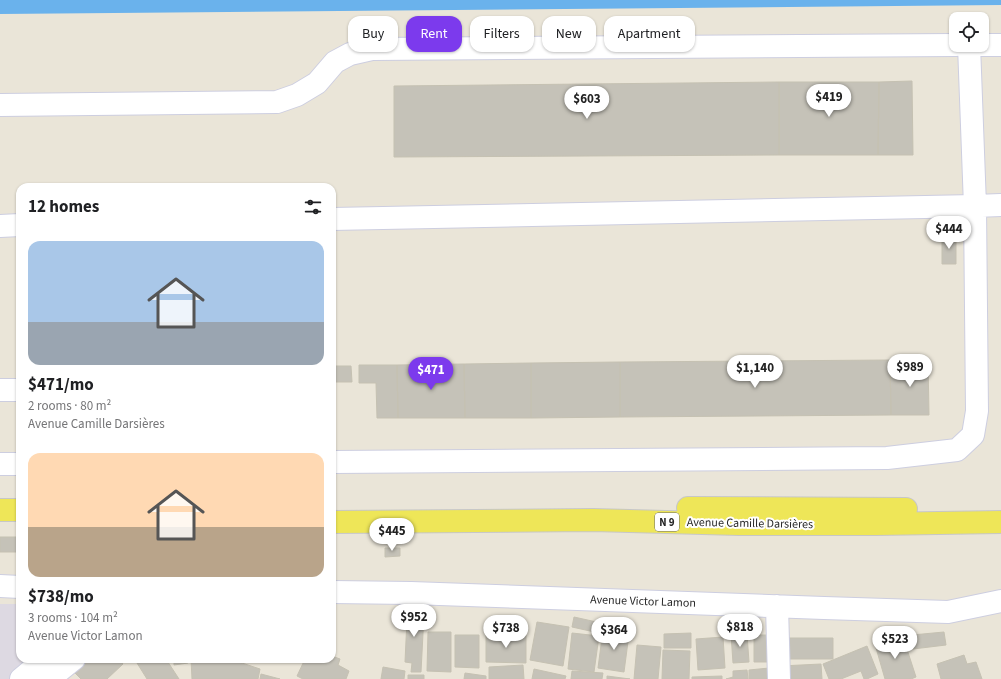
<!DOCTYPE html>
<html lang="en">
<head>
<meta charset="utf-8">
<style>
	:root { --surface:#fff; --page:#f6f6f6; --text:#202124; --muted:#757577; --accent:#7c3aed }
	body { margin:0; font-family:"Source Sans 3",sans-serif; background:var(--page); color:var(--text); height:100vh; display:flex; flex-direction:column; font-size:15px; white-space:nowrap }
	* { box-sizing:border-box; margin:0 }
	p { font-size:13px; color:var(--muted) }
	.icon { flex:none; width:22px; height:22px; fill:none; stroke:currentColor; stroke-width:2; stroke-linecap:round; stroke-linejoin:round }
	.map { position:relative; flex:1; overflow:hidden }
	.panel { position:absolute; left:16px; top:183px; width:320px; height:480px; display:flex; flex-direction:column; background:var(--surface); border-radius:12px; box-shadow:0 1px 3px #0004 }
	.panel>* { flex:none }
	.hud { position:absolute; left:348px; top:16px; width:380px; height:36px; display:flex; gap:8px }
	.fabs { position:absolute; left:949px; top:12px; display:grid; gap:8px }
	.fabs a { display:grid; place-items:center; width:40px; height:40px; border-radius:8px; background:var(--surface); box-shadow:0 1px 3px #0004; font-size:20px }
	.price { position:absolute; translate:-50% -34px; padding:0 9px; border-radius:14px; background:#fff; color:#222; font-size:13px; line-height:26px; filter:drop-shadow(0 1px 2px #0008) }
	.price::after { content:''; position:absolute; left:50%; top:24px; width:12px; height:9px; margin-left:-6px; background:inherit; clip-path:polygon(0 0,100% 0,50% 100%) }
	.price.on { background:var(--accent); color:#fff }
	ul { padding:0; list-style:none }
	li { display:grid; align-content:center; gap:8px; height:212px; padding:0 12px }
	li span { display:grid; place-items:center; height:124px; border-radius:12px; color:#555 }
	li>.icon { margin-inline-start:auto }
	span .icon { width:72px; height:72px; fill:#fffc; stroke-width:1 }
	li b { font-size:17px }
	h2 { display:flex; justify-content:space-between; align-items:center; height:48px; padding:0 12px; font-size:17px }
	.tag { padding:0 14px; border-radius:12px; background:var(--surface); box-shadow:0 1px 3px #0004; font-size:14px; line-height:36px }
	.tag.on { background:var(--accent); color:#fff }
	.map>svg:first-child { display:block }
	.industrial { fill:#ddd9e2 }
	.water { fill:#6ab2ec }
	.building { fill:#c5c2b8; stroke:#c5c1b2 }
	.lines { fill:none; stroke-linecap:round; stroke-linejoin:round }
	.minor-casing { stroke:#cdcee0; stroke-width:24 }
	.major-casing { stroke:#c7c7c7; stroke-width:24 }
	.minor { stroke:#fff; stroke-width:22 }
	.major { stroke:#eee658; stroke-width:22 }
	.labels { text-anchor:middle; stroke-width:4; stroke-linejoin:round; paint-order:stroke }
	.shield { fill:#fff; stroke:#686868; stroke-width:1 }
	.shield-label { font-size:11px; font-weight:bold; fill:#272727 }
	.street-label { font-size:12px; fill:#272727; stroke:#fff }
</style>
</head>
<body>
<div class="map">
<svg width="1001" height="679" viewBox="0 0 1001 679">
	<rect width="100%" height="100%" fill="#eae5d8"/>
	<!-- industrial -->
	<path class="industrial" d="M0 604H20V659H64L39 679H0Z"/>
	<!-- water -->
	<path class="water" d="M0 0H1001V5L0 14Z"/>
	<!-- building -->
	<path class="building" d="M912 81 913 155H878L879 82Z
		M779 82V155L394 157V86Z
		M779 82H879L878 155H779Z
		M942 236H956V264H942Z
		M890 360 891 415 620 417V362Z
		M890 360H928L929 415H891Z
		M620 362V417L531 418V363Z
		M531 363V418H465L464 364Z
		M464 364 465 418H398L397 365Z
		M359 365H397L398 418H377L376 383H359Z
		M332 366H351L352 382H332Z
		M0 537H20V552H0Z
		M385 548H400V556L385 557Z
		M401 609H414L413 614H424L421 672H411L412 663 405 662 407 619H400Z
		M574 617 601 623 599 633 572 627Z
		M537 622 569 627 563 666 530 660Z
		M603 630 629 634 624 672 598 668Z
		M428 632H451V672L427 671Z
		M944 632 946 645 913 649 912 635Z
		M572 633 599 636 594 672 568 669Z
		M691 633V648H664V634Z
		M731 634H747L749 662 733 663Z
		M455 635H479V668L455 667Z
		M486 635H526V663L486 662Z
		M754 635H775L776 662H754Z
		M723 637 725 668 698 670 696 639Z
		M783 638H833V659H784Z
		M904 640 916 677 911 679H885L874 641Z
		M637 645 661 647 658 679H634Z
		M867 646 878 674 867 679H864L861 671 841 679H829L823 664Z
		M663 650 690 651 689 679H662Z
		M964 655 967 664 976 662 982 679H941L937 664Z
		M332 656 340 659 338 665 349 671 346 679H303L297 676 305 659H332Z
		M86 659H119L123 664 107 679H81L73 671Z
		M142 659H166L179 679H147L137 663Z
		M174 659H188V663L174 665Z
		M191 659H230L260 669 258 679H192Z
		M821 664 822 679H781V666Z
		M523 665 524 679H489V667Z
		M383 667 405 671 404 679H381Z
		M769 668 770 679H749V670Z
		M534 669 566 676 565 679H532Z
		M747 670 748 679H726L733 677V671Z
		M572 671 603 673 602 679H571Z
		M465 673 486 676V679H464Z
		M261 674 280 679H260Z
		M408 675H424V679H408Z
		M607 676 630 679H607Z
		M722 676V679H692V677Z"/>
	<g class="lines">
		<!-- minor casing -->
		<g class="minor-casing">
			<path id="minor" d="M982 45H1001
				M0 105 277 102 297 95 317 83 335 62 350 54 372 49 956 45
				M332 219 975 206 969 45
				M0 226 20 225
				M0 390H20
				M332 462 887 458 957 450 973 435 977 411 975 206 1001 205
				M0 464H20
				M0 586 20 587
				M332 592 411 593 824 608 948 612 1001 601
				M777 606 779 679
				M21 679 45 659
				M49 679 74 659"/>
		</g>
		<!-- major casing -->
		<g class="major-casing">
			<path id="major" d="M688 508 906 509
				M0 510H20
				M332 522 593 520 739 524H876L1001 522"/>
		</g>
		<!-- minor -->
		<use href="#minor" class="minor"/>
		<!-- major -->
		<use href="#major" class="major"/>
	</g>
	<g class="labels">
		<!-- shield labels -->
		<rect class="shield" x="655" y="513" width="24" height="18" rx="3"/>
		<g class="shield-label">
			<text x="667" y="526">N 9</text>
		</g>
		<!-- street labels -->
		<g class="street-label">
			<text transform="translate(750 523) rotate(1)" y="4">Avenue Camille Darsières</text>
			<text transform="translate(643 601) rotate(2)" y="4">Avenue Victor Lamon</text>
		</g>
	</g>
</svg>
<div class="fabs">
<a><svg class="icon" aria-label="locate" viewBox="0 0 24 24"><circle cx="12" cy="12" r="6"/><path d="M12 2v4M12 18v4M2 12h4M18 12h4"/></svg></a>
</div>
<b class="price" style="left:829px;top:118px">$419</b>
<b class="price" style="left:587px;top:120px">$603</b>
<b class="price" style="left:949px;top:250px">$444</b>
<b class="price" style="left:910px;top:388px">$989</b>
<b class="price" style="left:755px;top:389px">$1,140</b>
<b class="price on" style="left:431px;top:391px">$471</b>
<b class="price" style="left:392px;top:552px">$445</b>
<b class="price" style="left:414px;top:638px">$952</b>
<b class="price" style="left:740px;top:648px">$818</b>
<b class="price" style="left:506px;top:649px">$738</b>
<b class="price" style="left:614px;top:651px">$364</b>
<b class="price" style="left:895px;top:660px">$523</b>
<div class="hud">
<a class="tag">Buy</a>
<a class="tag on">Rent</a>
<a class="tag">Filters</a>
<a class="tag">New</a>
<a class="tag">Apartment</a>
</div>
<section class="panel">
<h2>12 homes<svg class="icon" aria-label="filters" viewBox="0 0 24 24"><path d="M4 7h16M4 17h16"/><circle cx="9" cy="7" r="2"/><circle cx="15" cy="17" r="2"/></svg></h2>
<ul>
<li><span style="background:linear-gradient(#a9c7e8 65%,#9aa5b1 0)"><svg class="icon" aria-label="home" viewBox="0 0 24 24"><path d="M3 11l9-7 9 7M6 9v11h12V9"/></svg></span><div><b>$471/mo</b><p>2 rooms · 80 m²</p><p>Avenue Camille Darsières</p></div></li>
<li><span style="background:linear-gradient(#ffd9b3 60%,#b9a48a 0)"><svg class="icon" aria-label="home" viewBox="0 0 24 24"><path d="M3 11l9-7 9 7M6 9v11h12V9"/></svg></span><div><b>$738/mo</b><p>3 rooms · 104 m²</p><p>Avenue Victor Lamon</p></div></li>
</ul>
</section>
</div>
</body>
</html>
